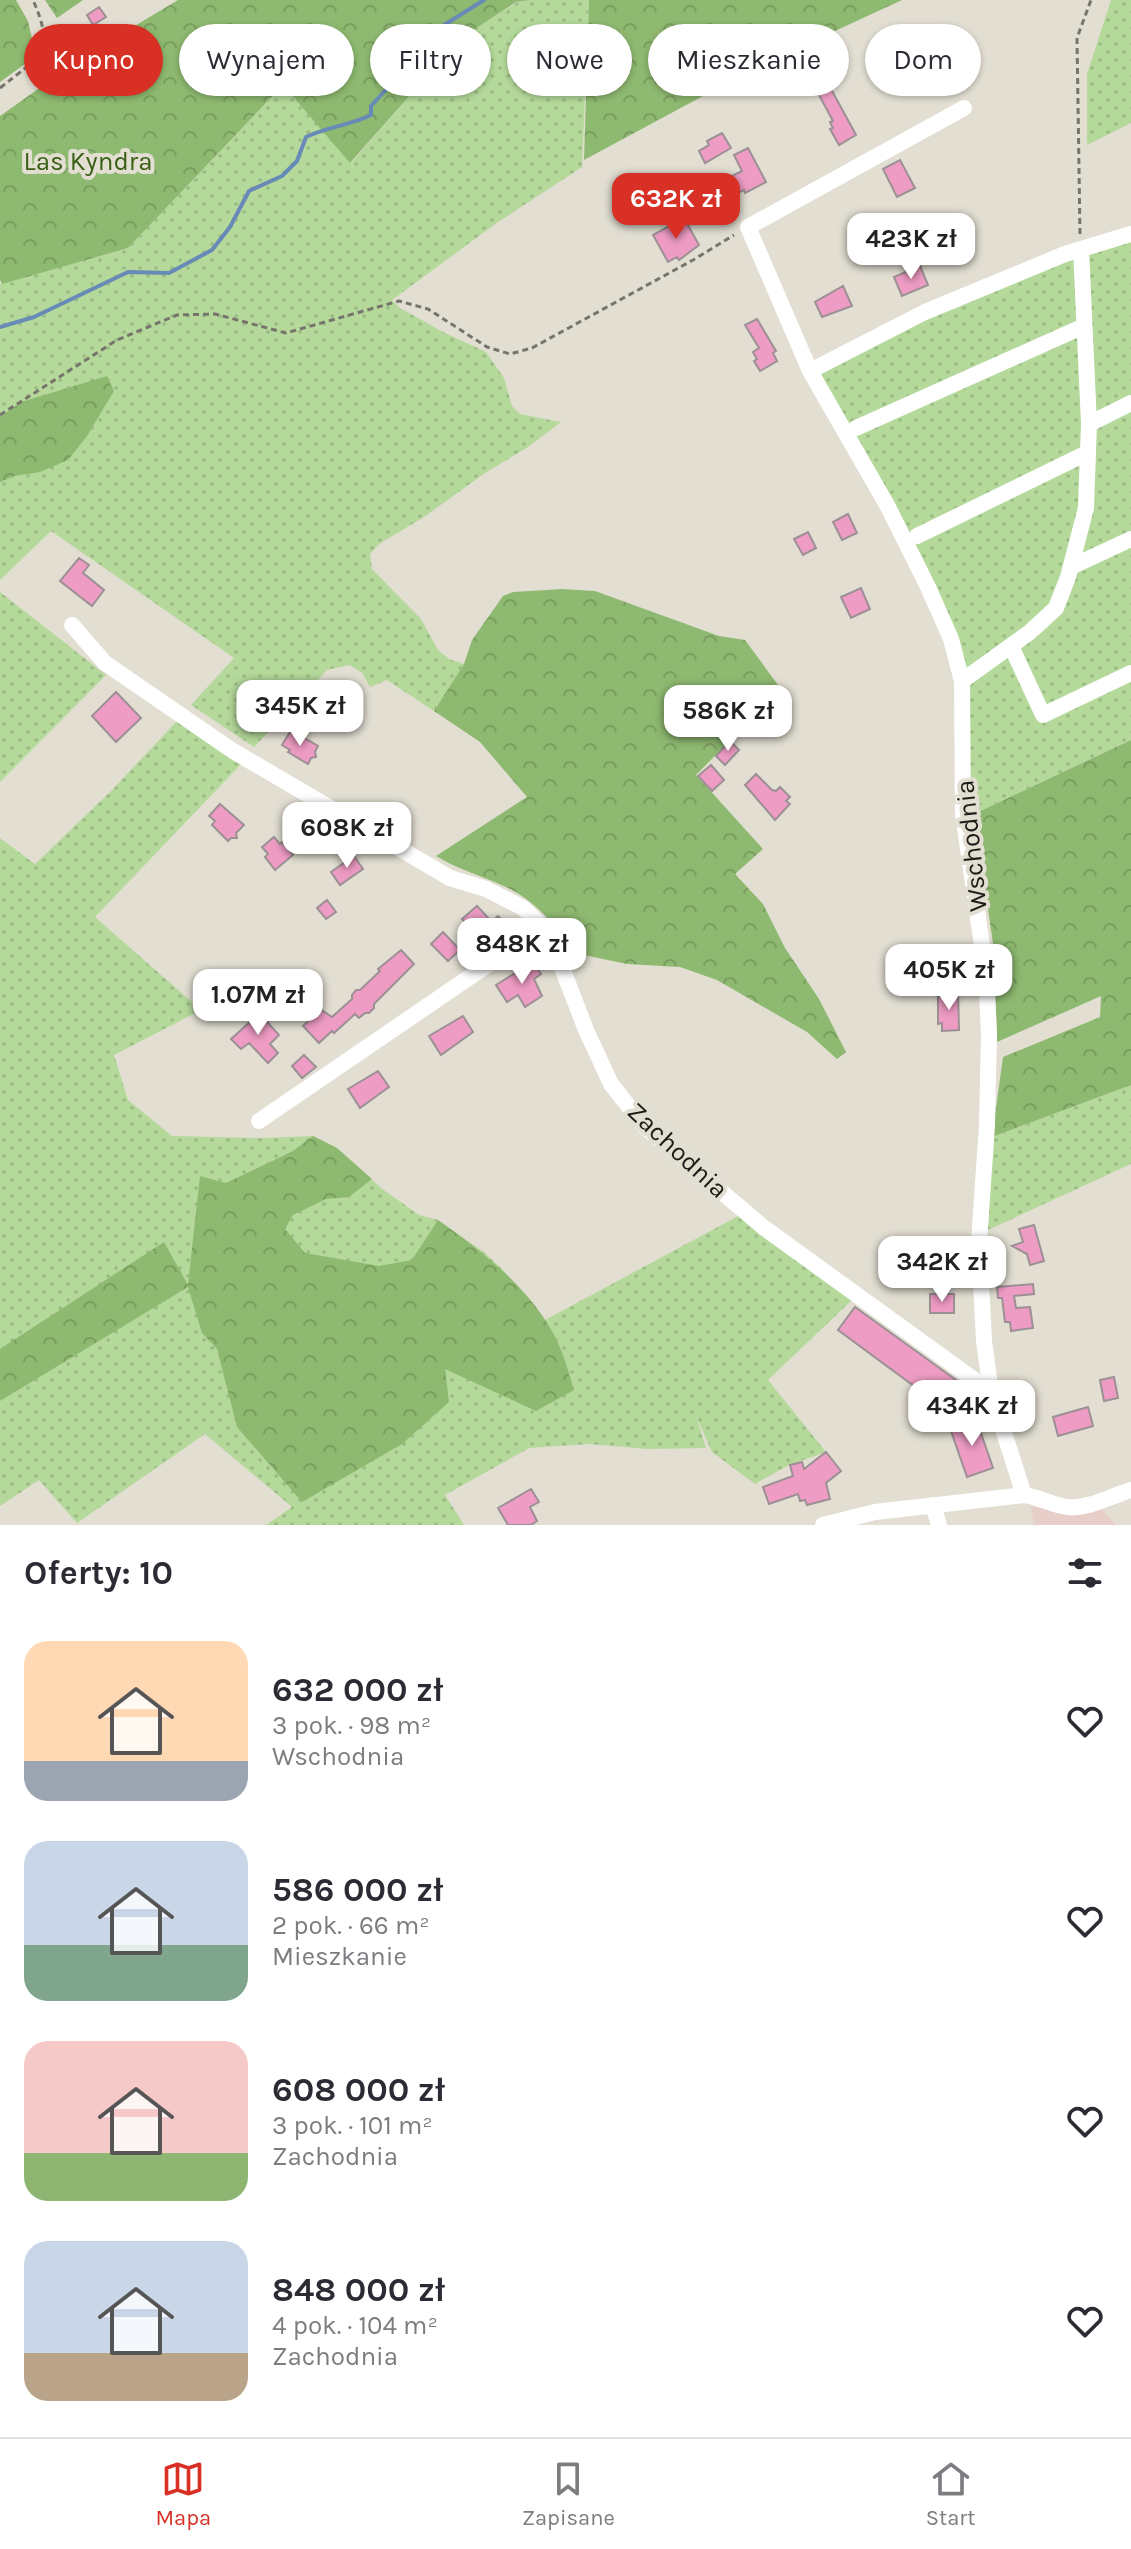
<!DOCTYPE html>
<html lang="pl">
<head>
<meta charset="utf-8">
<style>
	:root { --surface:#fff; --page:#f2f2f3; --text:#2b2b33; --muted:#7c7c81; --line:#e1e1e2; --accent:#d93025 }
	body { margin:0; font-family:Karla,sans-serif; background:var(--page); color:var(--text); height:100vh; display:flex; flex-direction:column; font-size:30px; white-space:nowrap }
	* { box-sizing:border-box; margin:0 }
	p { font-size:26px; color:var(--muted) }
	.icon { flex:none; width:44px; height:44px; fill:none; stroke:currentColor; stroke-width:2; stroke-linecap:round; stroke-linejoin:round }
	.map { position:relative; height:1525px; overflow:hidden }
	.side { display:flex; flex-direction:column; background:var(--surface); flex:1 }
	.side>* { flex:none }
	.banner { position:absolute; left:24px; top:24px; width:1084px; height:72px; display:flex; gap:16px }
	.price { position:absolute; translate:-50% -68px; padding:0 18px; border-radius:16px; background:#fff; color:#222; font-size:26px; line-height:52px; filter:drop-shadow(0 2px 4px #0008) }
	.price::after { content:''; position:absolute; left:50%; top:48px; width:24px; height:18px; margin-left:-12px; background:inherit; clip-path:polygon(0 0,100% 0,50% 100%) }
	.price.on { background:var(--accent); color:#fff }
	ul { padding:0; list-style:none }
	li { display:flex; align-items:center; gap:24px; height:200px; padding:0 24px }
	li span { display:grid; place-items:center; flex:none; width:224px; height:160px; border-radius:24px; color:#555 }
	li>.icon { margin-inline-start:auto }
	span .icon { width:96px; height:96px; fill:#fffc; stroke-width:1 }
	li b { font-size:34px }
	h2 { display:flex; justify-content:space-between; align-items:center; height:96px; padding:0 24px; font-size:34px }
	.chip { padding:0 28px; border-radius:36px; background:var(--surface); box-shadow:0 2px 6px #0004; font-size:28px; line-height:72px }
	.chip.on { background:var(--accent); color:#fff }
	.tabs { display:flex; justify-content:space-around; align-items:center; height:112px; border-top:2px solid var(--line); background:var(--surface); font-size:22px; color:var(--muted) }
	.tabs a { display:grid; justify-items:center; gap:4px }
	.tabs .on { color:var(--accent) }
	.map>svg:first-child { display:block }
	.commercial { fill:#e8cec9 }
	.grass { fill:url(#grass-dots) }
	.forest { fill:url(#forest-crowns) }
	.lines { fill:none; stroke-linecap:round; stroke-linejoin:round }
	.stream { stroke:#688ab7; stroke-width:4 }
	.building { fill:#ef9cc4; stroke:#9c9095; stroke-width:2 }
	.path { stroke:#77746c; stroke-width:3; stroke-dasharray:6 4; stroke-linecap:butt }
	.minor { stroke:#fff; stroke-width:16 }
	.labels { text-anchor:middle; stroke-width:8; stroke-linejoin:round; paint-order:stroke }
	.park-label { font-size:26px; fill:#395f14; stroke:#e2ded2 }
	.street-label { font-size:26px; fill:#1d1b17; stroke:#e2ded2 }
</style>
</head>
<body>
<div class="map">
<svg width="1131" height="1525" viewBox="0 0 1131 1525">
	<defs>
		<pattern id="grass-dots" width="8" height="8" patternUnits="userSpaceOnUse" patternTransform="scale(2)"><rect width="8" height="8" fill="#b4d99a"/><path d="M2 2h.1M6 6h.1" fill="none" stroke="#9aba84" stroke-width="1.8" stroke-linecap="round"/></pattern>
		<pattern id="forest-crowns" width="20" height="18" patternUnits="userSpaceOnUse" patternTransform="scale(2)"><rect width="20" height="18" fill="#8eb970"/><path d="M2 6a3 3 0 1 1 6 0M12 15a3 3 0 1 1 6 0" fill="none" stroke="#7a9e60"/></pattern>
	</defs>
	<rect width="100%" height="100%" fill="#e2ded2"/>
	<!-- commercial -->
	<path class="commercial" d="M1031 1507 1101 1508 1116 1525H1034Z"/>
	<!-- grass -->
	<path class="grass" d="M530 0H589L582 167 498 222 392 300 400 308 443 332 486 352 504 378 512 406 520 414 561 422 528 447 485 473 424 517 379 544 370 554 372 569 421 619 438 650 449 659 464 664 434 711 387 680 370 687 362 673 350 665 327 670 254 747 191 705 234 658 51 531 0 580V284L128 248 283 85 351 163 411 94 442 51 517 2Z
		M1111 0H1131V123L1087 145V74Z
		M1131 231V740L974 814 967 770 962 663 811 363Z
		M0 592 106 675 0 782Z
		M178 720 244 761 95 917 201 1010 114 1055 128 1100 172 1136 261 1138 313 1136 337 1148 381 1188 419 1215 438 1220 485 1253 505 1272 537 1314 545 1320 742 1214 853 1299 768 1380 826 1452 789 1465 755 1484 712 1452 696 1416 706 1448 648 1449 589 1444 529 1448 445 1495 464 1525H266L292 1507 205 1434 77 1523 39 1480 0 1506V838L35 864 111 791Z
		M1131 1085V1164L988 1230 992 1137Z"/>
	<!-- forest -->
	<path class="forest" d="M0 0H16L28 21 36 56 0 82Z
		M45 0H83L57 18Z
		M178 0H530L516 2 442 51 411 94 350 163 283 85 128 248 2 284 0 280V116L83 57Z
		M589 0H902L755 68 584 160Z
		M107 376 114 391 87 436 68 460 40 472 14 476 0 482V417L21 402Z
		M562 589 595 591 719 636 745 640 781 689 696 775 763 849 735 874 763 904 785 948 819 999 846 1052 837 1059 807 1032 717 980 680 967 627 964 574 953C558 928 538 904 512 890 487 877 460 871 436 856L527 797 480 742 434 711 464 664 472 640 503 596 513 592Z
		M1131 740V1085L992 1137 1003 1057 1100 1017 1101 996 997 1042 994 950 974 814Z
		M313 1136 337 1148 372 1179 349 1197 326 1199 293 1215 285 1229 305 1253 379 1266 412 1260 438 1220C482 1251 535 1292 558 1343 565 1358 569 1374 574 1390L536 1411 445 1369 449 1402 402 1444 302 1502 237 1427 217 1349 202 1333 188 1287 0 1401V1349L164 1242 188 1285 200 1176 226 1183 293 1151Z"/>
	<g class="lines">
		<!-- stream -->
		<path class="stream" d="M0 327 34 317 128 272 169 273 212 250 230 227 249 191 282 176 297 161 306 137C327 127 351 125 371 115V106L393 82 394 73C407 61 410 43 420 27H441L484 0"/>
	</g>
	<!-- building -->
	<path class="building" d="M99 7 106 17 93 25 87 15Z
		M831 89 856 135 839 145 830 129 833 128 830 122 833 121 819 95Z
		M722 133 731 148 705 163 699 151 709 145 707 141Z
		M748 148 766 182 745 193 744 190 738 193 730 177 742 171 734 155Z
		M900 160 915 188 897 197 883 169Z
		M684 218 699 245 679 260 677 257 668 262 653 235Z
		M920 266 928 285 902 296 894 277Z
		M843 286 852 306 822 317 815 302Z
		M757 319 776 351 773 353 777 361 760 371 754 361 757 359 753 352 759 348 745 325Z
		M848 514 857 533 842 540 833 522Z
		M808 532 816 548 803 555 794 539Z
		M79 558 89 565 83 573 104 590 92 606 60 581Z
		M861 588 870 609 851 618 841 597Z
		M116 692 141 718 116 742 92 716Z
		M290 732 297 737 299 735 318 746 315 752 316 757 311 758 308 764 288 752 290 750 282 745Z
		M730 741 739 750 725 765 716 756Z
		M711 765 724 780 712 791 698 776Z
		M756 774 772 790 776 791 780 787 790 797 786 801 790 804 775 820 745 785Z
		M220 804 244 825 236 833 237 838H231L228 841 212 825 215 821 209 816Z
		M274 837 280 844 282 842 293 855 275 870 265 857 268 854 262 847Z
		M354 856 363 869 340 885 331 872Z
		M327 900 336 912 326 919 317 908Z
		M477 906 492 922 498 916 509 927 489 947 486 944 481 949 471 938 476 933 462 919Z
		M443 932 460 950 448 961 431 944Z
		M401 950 414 964 374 1004V1008L369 1013H365L359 1018 355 1014 334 1033 332 1031 319 1043 303 1026 320 1009 332 1017 352 999V995L356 990H360L380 971 378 969Z
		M533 962 541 974 534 979 542 996 525 1007 518 995 507 1002 496 985Z
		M944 993H958L959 1030 942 1031V1023L938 1024V997H944Z
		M262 1011 269 1020 267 1022 279 1035 270 1044 278 1053 268 1063 249 1043 241 1049 231 1039Z
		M463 1016 473 1032 441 1055 429 1036Z
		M304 1055 316 1067 302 1078 292 1066Z
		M378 1071 389 1087 360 1108 348 1089Z
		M1034 1225 1044 1261 1030 1265 1027 1254 1012 1246 1023 1242 1019 1229Z
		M1033 1284 1034 1294 1014 1296 1016 1308 1030 1307 1033 1328 1011 1331 1010 1322H1005L1002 1298H998L997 1287Z
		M930 1294H954V1313H930Z
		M855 1307 974 1393 956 1417 838 1330Z
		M1114 1377 1118 1398 1104 1401 1100 1380Z
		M1088 1407 1093 1426 1058 1436 1053 1417Z
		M976 1419 993 1468 967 1477 950 1428Z
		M826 1452 841 1471 826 1483 830 1499 807 1505 805 1500 800 1501 798 1494 769 1504 763 1487 793 1476 790 1465 802 1462 804 1469Z
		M531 1489 539 1502 530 1507 537 1521 531 1525H508L498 1508Z"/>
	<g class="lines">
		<!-- path -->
		<path class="path" d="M0 88C40 56 56 52 33 0
			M1080 234 1077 38 1091 0
			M0 415 117 340 177 315 215 314 286 333 399 301 428 309 487 347 510 354 532 348 693 260 734 235"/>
		<!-- minor -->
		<path class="minor" d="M964 108 748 227 810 371 887 505 928 587 951 639 962 681 963 814 986 973 989 1034 987 1125 979 1242 984 1341 991 1392 1024 1495
			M1081 249 1089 424 1131 403
			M810 371 925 312 1065 254 1131 234
			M856 428 1084 326
			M917 536 1087 453
			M1071 567 1131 539
			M72 625 105 663 233 751 450 878 486 889 523 908 543 927 554 947 586 1030 611 1084 645 1127 763 1227 991 1392
			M1011 646 1043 715 1131 673
			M962 681 1030 632 1056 608 1068 577 1086 508 1089 424
			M259 1121 543 927
			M933 1505 939 1525
			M823 1525 875 1512 1024 1495C1040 1497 1053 1506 1068 1507 1089 1509 1111 1496 1131 1490"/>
	</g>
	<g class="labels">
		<!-- park labels -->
		<g class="park-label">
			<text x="88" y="170">Las Kyndra</text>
		</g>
		<!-- street labels -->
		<g class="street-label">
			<text transform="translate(971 846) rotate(-96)" y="9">Wschodnia</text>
			<text transform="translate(678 1150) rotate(43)" y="9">Zachodnia</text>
		</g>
	</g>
</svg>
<b class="price on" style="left:676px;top:241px">632K zł</b>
<b class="price" style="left:911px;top:281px">423K zł</b>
<b class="price" style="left:300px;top:748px">345K zł</b>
<b class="price" style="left:728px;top:753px">586K zł</b>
<b class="price" style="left:347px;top:870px">608K zł</b>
<b class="price" style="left:522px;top:986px">848K zł</b>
<b class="price" style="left:949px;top:1012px">405K zł</b>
<b class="price" style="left:258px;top:1037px">1.07M zł</b>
<b class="price" style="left:942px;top:1304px">342K zł</b>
<b class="price" style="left:972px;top:1448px">434K zł</b>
<div class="banner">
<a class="chip on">Kupno</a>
<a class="chip">Wynajem</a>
<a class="chip">Filtry</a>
<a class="chip">Nowe</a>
<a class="chip">Mieszkanie</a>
<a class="chip">Dom</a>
</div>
</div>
<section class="side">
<h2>Oferty: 10<svg class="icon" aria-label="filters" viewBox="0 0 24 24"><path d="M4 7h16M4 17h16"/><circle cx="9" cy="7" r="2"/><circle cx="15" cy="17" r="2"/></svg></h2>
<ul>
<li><span style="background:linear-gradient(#ffd9b3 75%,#9aa5b1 0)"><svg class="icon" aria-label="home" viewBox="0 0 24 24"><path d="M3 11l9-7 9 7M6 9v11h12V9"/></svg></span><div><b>632 000 zł</b><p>3 pok. · 98 m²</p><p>Wschodnia</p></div><svg class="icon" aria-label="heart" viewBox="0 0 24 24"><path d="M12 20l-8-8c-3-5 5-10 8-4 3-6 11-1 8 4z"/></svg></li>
<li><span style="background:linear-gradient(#c9d6e8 65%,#7fa58c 0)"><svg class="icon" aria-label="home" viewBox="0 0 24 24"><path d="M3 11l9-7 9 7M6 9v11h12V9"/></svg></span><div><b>586 000 zł</b><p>2 pok. · 66 m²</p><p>Mieszkanie</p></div><svg class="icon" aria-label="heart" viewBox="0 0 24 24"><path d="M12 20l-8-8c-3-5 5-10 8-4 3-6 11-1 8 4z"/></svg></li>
<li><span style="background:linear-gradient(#f6c9c9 70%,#8fb573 0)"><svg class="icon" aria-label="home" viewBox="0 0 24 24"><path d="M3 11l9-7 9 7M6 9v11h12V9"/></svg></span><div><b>608 000 zł</b><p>3 pok. · 101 m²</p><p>Zachodnia</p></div><svg class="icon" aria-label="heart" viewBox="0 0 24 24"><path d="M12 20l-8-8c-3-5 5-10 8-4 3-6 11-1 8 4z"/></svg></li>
<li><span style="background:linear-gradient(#c9d6e8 70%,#b9a48a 0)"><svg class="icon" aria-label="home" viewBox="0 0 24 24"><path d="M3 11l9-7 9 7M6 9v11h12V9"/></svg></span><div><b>848 000 zł</b><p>4 pok. · 104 m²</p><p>Zachodnia</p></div><svg class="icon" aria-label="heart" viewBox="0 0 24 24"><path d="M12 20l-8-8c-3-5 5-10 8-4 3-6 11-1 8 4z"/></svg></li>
</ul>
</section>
<nav class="tabs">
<a class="on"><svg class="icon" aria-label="map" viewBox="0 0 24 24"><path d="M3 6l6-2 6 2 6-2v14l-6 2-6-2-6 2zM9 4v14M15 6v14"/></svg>Mapa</a>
<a><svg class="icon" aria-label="saved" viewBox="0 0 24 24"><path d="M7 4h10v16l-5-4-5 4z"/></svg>Zapisane</a>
<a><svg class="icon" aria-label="home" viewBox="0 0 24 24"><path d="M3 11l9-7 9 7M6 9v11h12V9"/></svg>Start</a>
</nav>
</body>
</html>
